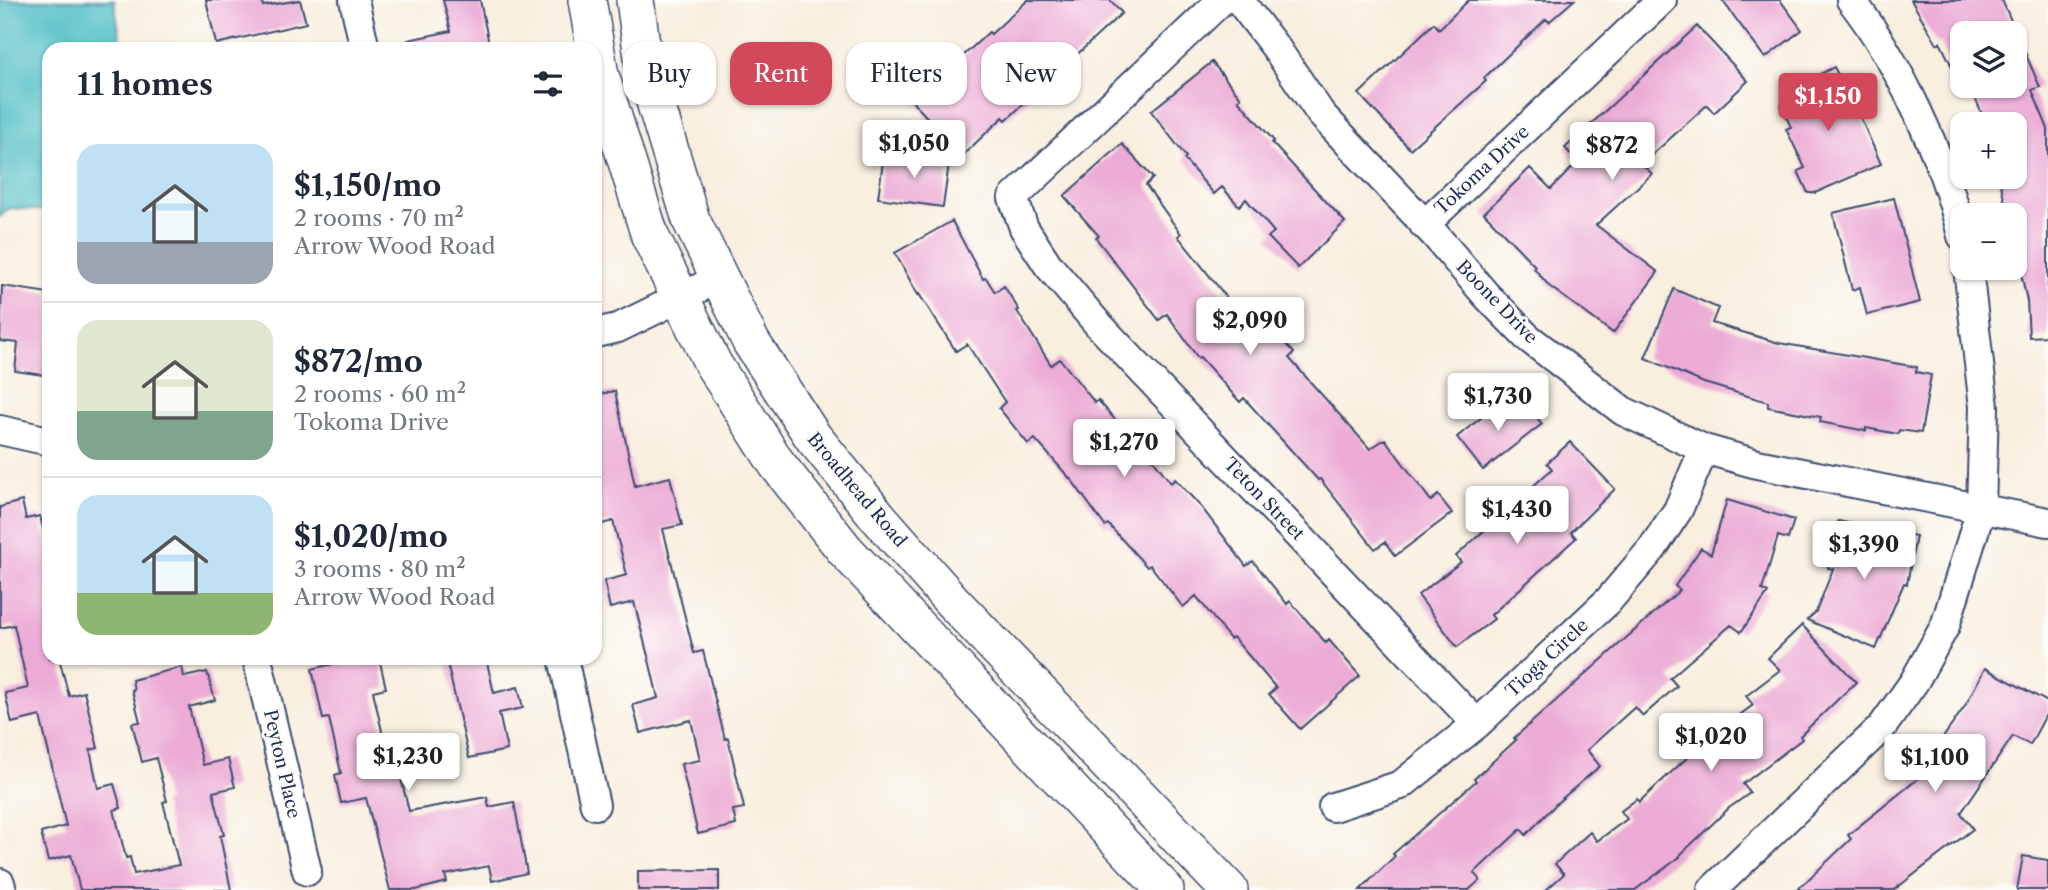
<!DOCTYPE html>
<html lang="en">
<head>
<meta charset="utf-8">
<style>
	:root { --surface:#fff; --page:#f6f6f7; --text:#1f2937; --muted:#747a83; --line:#e0e1e3; --accent:#d1495b }
	body { margin:0; font-family:"Libre Caslon Text",serif; background:var(--page); color:var(--text); height:100vh; display:flex; flex-direction:column; font-size:26px; white-space:nowrap }
	* { box-sizing:border-box; margin:0 }
	p { font-size:23px; color:var(--muted) }
	.icon { flex:none; width:38px; height:38px; fill:none; stroke:currentColor; stroke-width:2; stroke-linecap:round; stroke-linejoin:round }
	.map { position:relative; flex:1; overflow:hidden }
	.drawer { position:absolute; left:42px; top:42px; width:560px; height:623px; display:flex; flex-direction:column; background:var(--surface); border-radius:21px; box-shadow:0 2px 5px #0004 }
	.drawer>* { flex:none }
	.hud { position:absolute; left:623px; top:42px; width:665px; height:63px; display:flex; gap:14px }
	.buttons { position:absolute; left:1950px; top:21px; display:grid; gap:14px }
	.buttons a { display:grid; place-items:center; width:77px; height:77px; border-radius:14px; background:var(--surface); box-shadow:0 2px 5px #0004; font-size:35px }
	.price { position:absolute; translate:-50% -60px; padding:0 16px; border-radius:7px; background:#fff; color:#222; font-size:23px; line-height:46px; filter:drop-shadow(0 2px 4px #0008) }
	.price::after { content:''; position:absolute; left:50%; top:42px; width:21px; height:16px; margin-left:-10px; background:inherit; clip-path:polygon(0 0,100% 0,50% 100%) }
	.price.current { background:var(--accent); color:#fff }
	ul { padding:0; list-style:none }
	li { display:flex; align-items:center; gap:21px; height:175px; padding:0 35px }
	li+li { border-top:2px solid var(--line) }
	li span { display:grid; place-items:center; flex:none; width:196px; height:140px; border-radius:21px; color:#555 }
	li>.icon { margin-inline-start:auto }
	span .icon { width:84px; height:84px; fill:#fffc; stroke-width:1 }
	li b { font-size:30px }
	h2 { display:flex; justify-content:space-between; align-items:center; height:84px; padding:0 35px; font-size:30px }
	.tag { padding:0 24px; border-radius:21px; background:var(--surface); box-shadow:0 2px 5px #0004; font-size:24px; line-height:63px }
	.tag.current { background:var(--accent); color:#fff }
	.map>svg:first-child { display:block }
	.water { fill:#52c0c7; stroke:#367892; stroke-width:2 }
	.building { fill:#ecabd6 }
	.lines { fill:none; stroke-linecap:round; stroke-linejoin:round }
	.minor-casing { stroke:#3c4c71; stroke-width:32 }
	.tertiary-casing { stroke:#3c4c71; stroke-width:40 }
	.minor { stroke:#fff; stroke-width:28 }
	.tertiary { stroke:#fff; stroke-width:37 }
	.labels { text-anchor:middle; stroke-width:6; stroke-linejoin:round; paint-order:stroke }
	.street-label { font-size:18px; fill:#1b2f5e; stroke:#fdfcf7 }
</style>
</head>
<body>
<div class="map">
<svg width="2048" height="890" viewBox="0 0 2048 890">
	<rect width="100%" height="100%" fill="#fdfcf7"/>
	<filter id="ink" filterUnits="userSpaceOnUse"><feTurbulence type="fractalNoise" baseFrequency=".0143" numOctaves="2"/><feDisplacementMap in="SourceGraphic" scale="14" xChannelSelector="R" yChannelSelector="G"/><feConvolveMatrix kernelMatrix="1 2 1 2 8 2 1 2 1" color-interpolation-filters="sRGB"/></filter>
	<filter id="wash" filterUnits="userSpaceOnUse"><feTurbulence type="fractalNoise" baseFrequency=".00686" numOctaves="4" result="noise"/><feDisplacementMap in="SourceGraphic" scale="28" xChannelSelector="R" yChannelSelector="G"/><feGaussianBlur stdDeviation="1.57" result="paint"/><feColorMatrix in="noise" values="0 0 0 0 0 0 0 0 0 0 0 0 0 0 0 0 0 1.4 0 .05"/><feComposite in="paint" operator="in"/></filter>
	<g filter="url(#wash)">
		<rect width="100%" height="100%" fill="#f8eede"/>
		<!-- water -->
		<path class="water" d="M0 0H114L122 49H49V211L10 208 0 217Z"/>
		<g id="blocks">
			<!-- building -->
			<path class="building" d="M206 0H262L263 6 300 0 306 23 216 44Z
				M443 0H480L490 49H409L408 40 451 31Z
				M1028 0H1110L1122 13 1006 120 1003 117 962 156 913 102 989 32 991 34Z
				M1469 0H1574L1549 22 1546 19 1484 78 1486 81 1410 149 1359 94 1434 23 1439 29Z
				M1722 0H1780L1802 30 1765 58Z
				M1911 0H2002L2040 87 2032 90 2048 129V336L2029 337 2027 301 2014 240V215H2008L1999 177H2014V124H1986L1970 86H2014V33H1962V87L1940 42 1937 44Z
				M1697 26 1748 81 1714 113 1707 105 1642 164 1652 174 1596 225 1658 272 1613 333 1549 286 1534 268 1535 266 1484 213 1530 168 1551 189 1578 162 1565 148Z
				M1212 62 1241 98 1238 100 1274 141 1272 143 1345 222 1298 268 1268 237 1274 232 1246 199 1239 206 1222 187 1214 194 1184 159 1186 157 1151 111Z
				M1834 67 1862 121 1881 164 1815 193H1808L1798 171 1805 168 1786 129 1791 127 1781 106 1793 96 1788 90Z
				M1122 144 1153 178 1146 185 1181 234 1178 236 1235 308 1243 302 1258 323 1262 318 1294 353 1289 358 1370 449 1385 439 1431 501 1438 495 1452 513 1395 556 1385 542 1375 549 1320 479 1318 480 1244 398 1240 402 1200 357 1198 358 1167 314 1159 320 1096 238 1099 236 1064 196Z
				M884 154 949 163 943 207 878 198Z
				M1894 198 1920 302 1867 315 1860 287 1852 290 1833 213Z
				M952 221 983 279 986 278 995 292 1004 286 1019 310 1017 311 1051 365 1060 359 1095 403 1098 400 1136 444 1139 441 1171 483 1175 479 1202 508 1246 566 1253 561 1287 604 1290 601 1326 643 1329 640 1360 676 1300 729 1269 694 1276 688 1233 637 1230 639 1196 596 1183 607 1150 565 1147 567 1108 524 1105 526 1073 482 1035 439 1028 444 999 408 1005 402 967 344 956 351 919 294 918 295 895 253Z
				M2 286 49 293V333L44 375 15 371 18 343 0 341Z
				M1674 289 1718 308 1712 323 1779 343 1917 367 1916 372 1931 375 1921 433 1899 430 1898 434 1866 428V431L1820 422 1821 417 1768 407V402L1704 383 1645 358Z
				M615 391 635 486 670 477 682 525 663 529 694 653 703 651 725 739 728 738 744 808 733 810 736 825 698 834 681 764 700 760 691 720 640 733 633 705 658 698 650 664 634 602 610 608 604 581 627 575 613 521 595 526V395Z
				M1501 402 1512 415 1526 404 1542 424 1483 470 1457 437Z
				M1570 442 1615 489 1571 532 1576 538 1491 615 1494 619 1457 647 1418 595 1461 562 1456 556 1552 469 1547 463Z
				M1727 500 1794 520 1788 539 1778 536 1762 590 1768 593 1741 632 1731 625 1670 678 1677 686 1643 716 1635 707 1587 750 1600 766 1558 802 1526 835 1521 829 1474 873 1480 880 1469 890H1360L1395 856 1393 854 1476 781 1474 779 1516 740 1514 738 1680 590 1675 586 1701 548 1711 554Z
				M22 501 26 519 40 516 49 552V658H59L69 696 84 692 98 748 90 750 98 788 114 784 121 808 114 810 126 858 130 857 134 874 179 865 163 802 167 801 156 758 142 762 132 723 140 722 132 690H134L132 680 182 667 184 677 207 672 215 700 189 707 203 765 228 759 235 787 213 792 224 835 220 836 231 890H80L71 855 48 861 41 833 66 826 40 716 12 723 5 693 28 688 14 625 0 628V507Z
				M1838 521 1916 536 1907 584 1904 583 1876 649 1807 620 1816 612 1833 569 1828 568Z
				M1802 625 1856 682 1800 736 1802 739 1743 784 1750 793 1729 808 1679 856 1680 857 1635 890H1546L1564 874 1555 864 1590 832 1597 841 1627 819 1621 811 1637 799 1639 802 1690 755 1685 748 1719 724 1722 728 1753 705 1746 696 1780 670 1768 658Z
				M336 658H379L386 688 373 691 383 736 390 734 409 811 487 797 489 807 514 802 527 873 492 881 489 866 445 875 447 882 416 890H390L366 798 341 803 335 775 341 773 329 718 323 719 312 669 337 663Z
				M446 658H486L494 693 518 687 523 708 499 713 507 750 469 758Z
				M1985 668 2048 702V711L2030 745 2013 736 1961 813 1973 829 1894 890H1797L1851 839 1848 835 1940 761 1931 755 1965 706Z
				M2023 856 2048 860V890H2017Z
				M719 870V890H638V871Z"/>
		</g>
	</g>
	<g filter="url(#ink)">
		<use href="#blocks" fill-opacity="0" stroke="#3c4c71" stroke-width="2"/>
		<g class="lines">
			<!-- minor casing -->
			<g class="minor-casing">
				<path id="minor" d="M354 0 365 49
					M1222 0 1013 198 1024 228 1048 265 1097 323 1477 724
					M1239 0 1276 48 1321 114 1435 235 1486 295 1527 337 1623 411 1704 449 1757 464 2048 522
					M1851 0C1898 60 1945 161 1962 236
					M1424 225 1662 0
					M595 333 618 328 720 278
					M0 430 49 441
					M257 658 307 871
					M563 658 595 805
					M1333 807 1401 785 1477 724 1608 601 1652 549 1678 510 1704 449
					M0 883 2 890
					M1712 890 1882 727 1914 682 1945 626 1981 509 1984 407 1968 268"/>
			</g>
			<!-- tertiary casing -->
			<g class="tertiary-casing">
				<path id="tertiary" d="M587 0 600 75 650 236 713 364 777 464 845 550 1165 890
					M635 0 644 65 691 220 751 342 813 437 879 518 952 601 1229 890"/>
			</g>
			<!-- minor -->
			<use href="#minor" class="minor"/>
			<!-- tertiary -->
			<use href="#tertiary" class="tertiary"/>
		</g>
	</g>
	<g class="labels">
		<!-- street labels -->
		<g class="street-label">
			<text transform="translate(1482 170) rotate(-43)" y="6">Tokoma Drive</text>
			<text transform="translate(1497 302) rotate(46)" y="6">Boone Drive</text>
			<text transform="translate(857 490) rotate(50)" y="6">Broadhead Road</text>
			<text transform="translate(1264 499) rotate(46)" y="6">Teton Street</text>
			<text transform="translate(1547 658) rotate(-43)" y="6">Tioga Circle</text>
			<text transform="translate(282 764) rotate(77)" y="6">Peyton Place</text>
		</g>
	</g>
</svg>
<div class="buttons">
<a><svg class="icon" aria-label="layers" viewBox="0 0 24 24"><path d="M12 4l9 5-9 5-9-5zM3 14l9 5 9-5"/></svg></a>
<a>+</a>
<a>−</a>
</div>
<b class="price current" style="left:1828px;top:133px">$1,150</b>
<b class="price" style="left:914px;top:180px">$1,050</b>
<b class="price" style="left:1612px;top:182px">$872</b>
<b class="price" style="left:1250px;top:357px">$2,090</b>
<b class="price" style="left:1498px;top:433px">$1,730</b>
<b class="price" style="left:1124px;top:479px">$1,270</b>
<b class="price" style="left:1517px;top:546px">$1,430</b>
<b class="price" style="left:1864px;top:581px">$1,390</b>
<b class="price" style="left:1711px;top:773px">$1,020</b>
<b class="price" style="left:408px;top:793px">$1,230</b>
<b class="price" style="left:1935px;top:794px">$1,100</b>
<div class="hud">
<a class="tag">Buy</a>
<a class="tag current">Rent</a>
<a class="tag">Filters</a>
<a class="tag">New</a>
</div>
<section class="drawer">
<h2>11 homes<svg class="icon" aria-label="filters" viewBox="0 0 24 24"><path d="M4 7h16M4 17h16"/><circle cx="9" cy="7" r="2"/><circle cx="15" cy="17" r="2"/></svg></h2>
<ul>
<li><span style="background:linear-gradient(#bfe0f5 70%,#9aa5b1 0)"><svg class="icon" aria-label="home" viewBox="0 0 24 24"><path d="M3 11l9-7 9 7M6 9v11h12V9"/></svg></span><div><b>$1,150/mo</b><p>2 rooms · 70 m²</p><p>Arrow Wood Road</p></div></li>
<li><span style="background:linear-gradient(#dfe7d0 65%,#7fa58c 0)"><svg class="icon" aria-label="home" viewBox="0 0 24 24"><path d="M3 11l9-7 9 7M6 9v11h12V9"/></svg></span><div><b>$872/mo</b><p>2 rooms · 60 m²</p><p>Tokoma Drive</p></div></li>
<li><span style="background:linear-gradient(#bfe0f5 70%,#8fb573 0)"><svg class="icon" aria-label="home" viewBox="0 0 24 24"><path d="M3 11l9-7 9 7M6 9v11h12V9"/></svg></span><div><b>$1,020/mo</b><p>3 rooms · 80 m²</p><p>Arrow Wood Road</p></div></li>
</ul>
</section>
</div>
</body>
</html>
